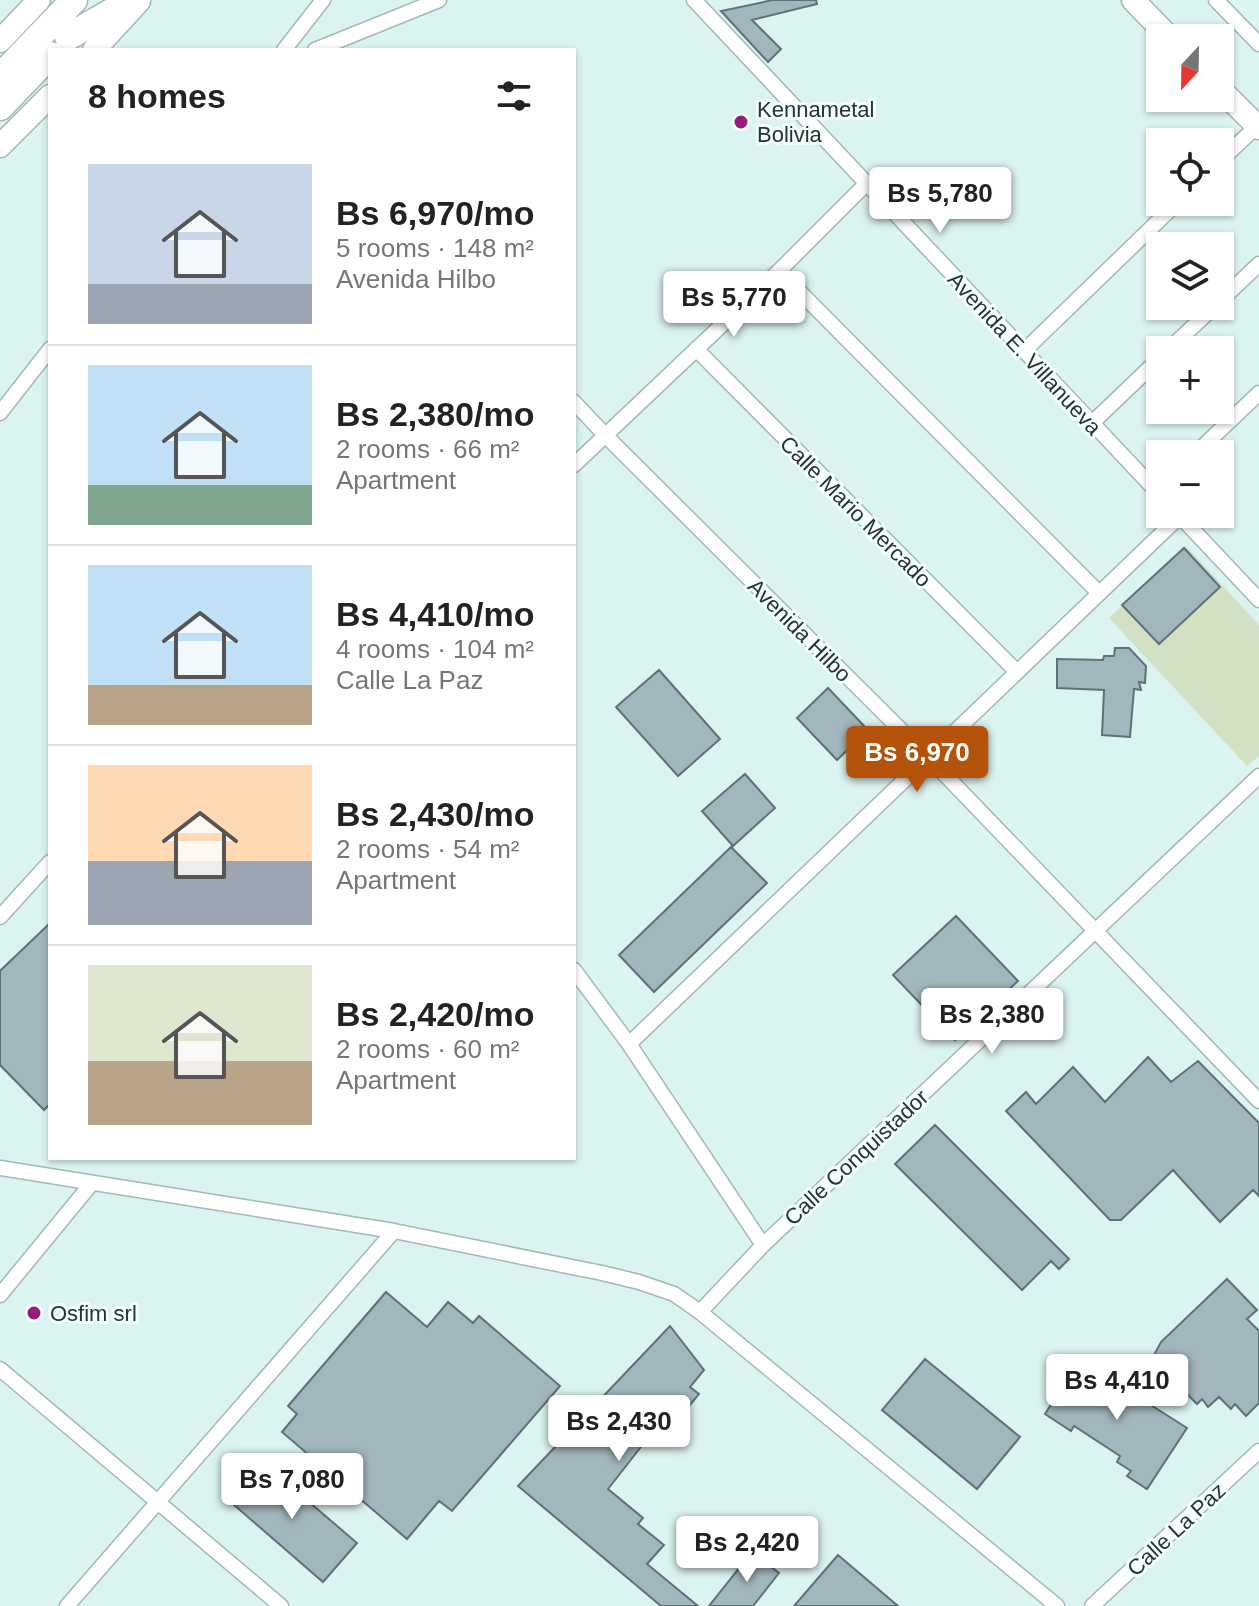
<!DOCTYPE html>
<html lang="en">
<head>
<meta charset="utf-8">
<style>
	:root { --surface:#fff; --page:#f6f6f6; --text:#222; --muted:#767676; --line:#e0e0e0; --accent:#b45309 }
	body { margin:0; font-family:Arial,sans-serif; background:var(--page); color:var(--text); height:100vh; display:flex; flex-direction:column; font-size:30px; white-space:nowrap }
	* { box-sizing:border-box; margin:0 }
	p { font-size:26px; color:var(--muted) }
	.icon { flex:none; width:44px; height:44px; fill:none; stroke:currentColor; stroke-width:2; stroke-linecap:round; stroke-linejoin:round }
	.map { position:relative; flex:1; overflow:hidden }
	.drawer { position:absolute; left:48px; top:48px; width:528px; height:1112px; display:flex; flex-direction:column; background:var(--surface); border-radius:0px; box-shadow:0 2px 6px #0004 }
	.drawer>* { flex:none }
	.needle { width:52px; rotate:202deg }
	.fabs { position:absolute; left:1146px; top:24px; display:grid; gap:16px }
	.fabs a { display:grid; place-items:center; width:88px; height:88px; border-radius:0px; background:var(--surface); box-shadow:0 2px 6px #0004; font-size:40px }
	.price { position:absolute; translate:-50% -68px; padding:0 18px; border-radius:8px; background:#fff; color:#222; font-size:26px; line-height:52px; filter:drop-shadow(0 2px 4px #0008) }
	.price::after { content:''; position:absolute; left:50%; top:48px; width:24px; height:18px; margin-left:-12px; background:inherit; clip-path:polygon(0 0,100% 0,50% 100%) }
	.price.selected { background:var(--accent); color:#fff }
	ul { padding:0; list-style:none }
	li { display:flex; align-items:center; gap:24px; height:200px; padding:0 40px }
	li+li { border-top:2px solid var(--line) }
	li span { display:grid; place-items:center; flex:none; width:224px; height:160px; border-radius:0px; color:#555 }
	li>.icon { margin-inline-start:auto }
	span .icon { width:96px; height:96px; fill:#fffc; stroke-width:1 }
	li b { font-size:34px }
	h2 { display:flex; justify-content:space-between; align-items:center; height:96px; padding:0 40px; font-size:34px }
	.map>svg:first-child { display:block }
	.green { fill:#d2e0c4 }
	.building { fill:#a2b7bd; stroke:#5d7177; stroke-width:2 }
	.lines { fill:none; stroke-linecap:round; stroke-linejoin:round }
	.street-casing { stroke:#a2b9b6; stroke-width:17 }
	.primary-casing { stroke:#a2b9b6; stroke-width:25 }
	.highway-casing { stroke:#a2b9b6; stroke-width:29 }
	.street { stroke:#fff; stroke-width:14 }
	.primary { stroke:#fff; stroke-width:22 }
	.highway { stroke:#fff; stroke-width:26 }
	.poi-dot { fill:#951d79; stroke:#f1fffd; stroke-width:3 }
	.labels { text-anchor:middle; stroke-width:6; stroke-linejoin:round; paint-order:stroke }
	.poi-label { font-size:22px; fill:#293231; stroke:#f1fffd; text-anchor:start }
	.street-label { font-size:22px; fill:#293231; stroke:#f1fffd }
</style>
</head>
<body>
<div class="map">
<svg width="1259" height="1606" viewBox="0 0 1259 1606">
	<rect width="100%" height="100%" fill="#dcf4f1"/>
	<!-- green -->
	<path class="green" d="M1186 546 1259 625V756L1247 766 1109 618Z"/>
	<!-- building -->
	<path class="building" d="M773 0H816L817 4 752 20 781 49 768 62 721 11Z
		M1184 548 1220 587 1159 644 1122 605Z
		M1115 648H1129L1146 666 1145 683 1139 682 1141 690 1134 689 1130 737 1102 735 1104 690 1057 688V659L1103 660 1104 656H1114Z
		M659 670 720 739 678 776 616 707Z
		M828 688 868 730 837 760 797 718Z
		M745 774 775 808 733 846 702 811Z
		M731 847 767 883 654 992 619 955Z
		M956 916 1018 981 955 1040 893 975Z
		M50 923V1104L44 1110 0 1065V971Z
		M1148 1057 1171 1082 1198 1061 1259 1123V1196L1253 1190 1220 1222 1173 1170 1121 1220H1110L1006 1111 1026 1092 1036 1104 1073 1067 1105 1102Z
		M935 1125 1069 1259 1059 1269 1051 1261 1022 1290 895 1164Z
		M1227 1279 1257 1310 1247 1319 1259 1331V1403L1246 1416 1235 1404 1231 1409 1219 1397 1208 1407 1202 1399 1197 1404 1183 1390 1177 1395 1159 1377 1166 1370 1153 1357 1161 1342Z
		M386 1292 427 1327 448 1302 473 1323 479 1316 560 1386 452 1511 439 1501 407 1539 282 1432 297 1414 288 1406Z
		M670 1326 704 1370 690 1387 699 1394 673 1426 662 1420 608 1489 643 1518 638 1524 664 1545 647 1564 698 1606H661L518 1486Z
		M925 1359 1020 1437 977 1489 882 1410Z
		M1080 1360 1187 1428 1147 1489 1127 1476 1131 1471 1117 1462 1120 1456 1074 1426 1071 1431 1045 1414Z
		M260 1460 357 1543 323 1582 226 1498Z
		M752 1552 779 1573 753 1606H709Z
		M838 1555 898 1606H794Z"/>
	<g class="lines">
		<!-- street casing -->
		<g class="street-casing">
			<path id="street" d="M694 0 1160 495
				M1216 0 1259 44
				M284 50 323 0
				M315 50 439 0
				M1220 161 1257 126
				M779 271 1099 593
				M1220 301 1259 264
				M696 349 1017 672
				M1168 350 1215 306
				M1024 351 1178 202
				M574 402 605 435 928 757 1259 1101
				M0 413 50 349
				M1092 423 1160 358
				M1195 454 1259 393
				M574 465 779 271 866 184
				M1178 514 1259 600
				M0 917 50 862
				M574 970 629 1044 763 1245
				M629 1044 1180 516
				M0 1168 394 1231 602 1273 639 1282 674 1294 700 1312 1057 1606
				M0 1295 92 1183
				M700 1312 763 1245 1259 776
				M0 1369 281 1606
				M67 1606 394 1231
				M1092 1606 1259 1451"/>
		</g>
		<!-- primary casing -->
		<g class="primary-casing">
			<path id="primary" d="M1133 0 1170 38
				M0 41 39 0
				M94 50 139 1
				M1220 89 1259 128
				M0 146 50 96"/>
		</g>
		<!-- highway casing -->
		<g class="highway-casing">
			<path id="highway" d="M68 37 132 0
				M0 77 74 0
				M0 107 50 55"/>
		</g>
		<!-- street -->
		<use href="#street" class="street"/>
		<!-- primary -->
		<use href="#primary" class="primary"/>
		<!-- highway -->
		<use href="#highway" class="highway"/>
	</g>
	<!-- markers -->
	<g class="poi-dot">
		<circle cx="741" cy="122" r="8"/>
		<circle cx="34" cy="1313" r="8"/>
	</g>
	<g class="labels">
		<!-- poi labels -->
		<g class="poi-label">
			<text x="757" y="117">Kennametal<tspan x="757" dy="25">Bolivia</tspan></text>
			<text x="50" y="1321">Osfim srl</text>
		</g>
		<!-- street labels -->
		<g class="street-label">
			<text transform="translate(1025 353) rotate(47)" y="8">Avenida E. Villanueva</text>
			<text transform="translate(856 511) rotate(45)" y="8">Calle Mario Mercado</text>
			<text transform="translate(800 630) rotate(45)" y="8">Avenida Hilbo</text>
			<text transform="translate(856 1157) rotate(-43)" y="8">Calle Conquistador</text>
			<text transform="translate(1176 1529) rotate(-43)" y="8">Calle La Paz</text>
		</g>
	</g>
</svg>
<div class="fabs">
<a><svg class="needle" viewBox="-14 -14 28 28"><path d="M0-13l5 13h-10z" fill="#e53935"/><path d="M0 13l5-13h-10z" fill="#767676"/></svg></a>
<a><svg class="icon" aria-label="locate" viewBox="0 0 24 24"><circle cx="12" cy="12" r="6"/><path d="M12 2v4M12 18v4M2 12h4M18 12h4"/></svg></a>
<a><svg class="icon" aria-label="layers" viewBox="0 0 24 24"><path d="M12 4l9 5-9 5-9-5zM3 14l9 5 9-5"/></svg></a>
<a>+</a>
<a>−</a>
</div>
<b class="price" style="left:940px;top:235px">Bs 5,780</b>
<b class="price" style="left:734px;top:339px">Bs 5,770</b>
<b class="price selected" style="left:917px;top:794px">Bs 6,970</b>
<b class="price" style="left:992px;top:1056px">Bs 2,380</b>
<b class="price" style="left:1117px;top:1422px">Bs 4,410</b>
<b class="price" style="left:619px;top:1463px">Bs 2,430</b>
<b class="price" style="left:292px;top:1521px">Bs 7,080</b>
<b class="price" style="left:747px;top:1584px">Bs 2,420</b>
<section class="drawer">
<h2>8 homes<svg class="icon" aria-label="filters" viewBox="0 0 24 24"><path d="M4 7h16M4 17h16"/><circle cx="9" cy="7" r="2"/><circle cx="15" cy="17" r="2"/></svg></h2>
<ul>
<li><span style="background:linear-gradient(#c9d6e8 75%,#9aa5b1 0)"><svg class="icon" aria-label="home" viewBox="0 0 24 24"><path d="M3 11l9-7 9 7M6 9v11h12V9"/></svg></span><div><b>Bs 6,970/mo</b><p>5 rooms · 148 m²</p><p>Avenida Hilbo</p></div></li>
<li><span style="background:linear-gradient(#bfe0f5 75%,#7fa58c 0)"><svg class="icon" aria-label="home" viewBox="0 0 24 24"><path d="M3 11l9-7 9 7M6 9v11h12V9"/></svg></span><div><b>Bs 2,380/mo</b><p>2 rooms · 66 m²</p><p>Apartment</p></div></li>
<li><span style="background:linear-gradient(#bfe0f5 75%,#b9a48a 0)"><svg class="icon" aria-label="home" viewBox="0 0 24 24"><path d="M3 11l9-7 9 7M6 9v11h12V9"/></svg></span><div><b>Bs 4,410/mo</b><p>4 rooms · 104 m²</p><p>Calle La Paz</p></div></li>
<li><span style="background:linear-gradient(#ffd9b3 60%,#9aa5b1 0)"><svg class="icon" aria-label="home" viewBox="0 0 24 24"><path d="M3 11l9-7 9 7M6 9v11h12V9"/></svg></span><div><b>Bs 2,430/mo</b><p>2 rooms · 54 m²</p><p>Apartment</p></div></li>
<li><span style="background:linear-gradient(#dfe7d0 60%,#b9a48a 0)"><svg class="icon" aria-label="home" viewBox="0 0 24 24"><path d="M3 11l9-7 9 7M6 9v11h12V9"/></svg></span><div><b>Bs 2,420/mo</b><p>2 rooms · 60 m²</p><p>Apartment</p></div></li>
</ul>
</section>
</div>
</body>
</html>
